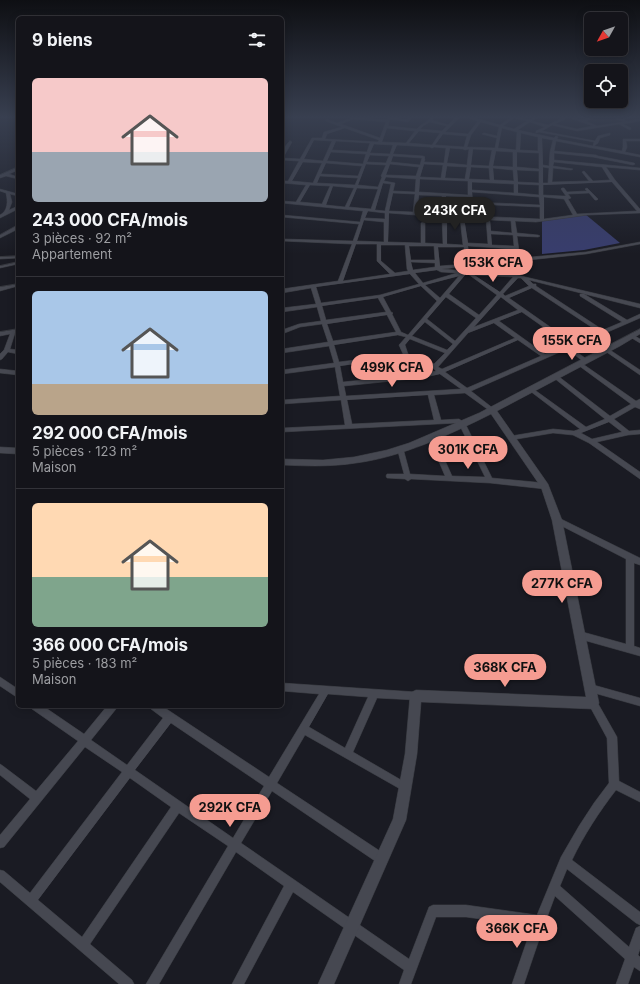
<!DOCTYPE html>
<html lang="fr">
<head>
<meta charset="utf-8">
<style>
	:root { --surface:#14141a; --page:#212127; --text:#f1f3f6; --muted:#9d9ea2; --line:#333339; --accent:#f59c91 }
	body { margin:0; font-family:Inter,sans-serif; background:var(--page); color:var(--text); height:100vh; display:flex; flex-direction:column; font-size:15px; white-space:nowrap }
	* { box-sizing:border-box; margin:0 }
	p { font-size:13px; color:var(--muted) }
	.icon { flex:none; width:22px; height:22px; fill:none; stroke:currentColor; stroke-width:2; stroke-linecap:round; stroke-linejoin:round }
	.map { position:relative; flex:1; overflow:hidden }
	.details { position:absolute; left:16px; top:16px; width:268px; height:692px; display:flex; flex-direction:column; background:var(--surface); border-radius:6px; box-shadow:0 2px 10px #0003,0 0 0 1px var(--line) }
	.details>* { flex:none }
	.needle { width:26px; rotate:230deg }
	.fabs { position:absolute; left:584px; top:12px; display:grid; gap:8px }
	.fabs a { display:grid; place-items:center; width:44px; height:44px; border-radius:6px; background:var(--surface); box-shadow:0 2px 10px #0003,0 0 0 1px var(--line); font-size:20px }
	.price { position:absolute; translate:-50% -34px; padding:0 9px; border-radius:14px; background:var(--accent); color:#111; font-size:13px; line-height:26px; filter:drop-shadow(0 1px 2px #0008) }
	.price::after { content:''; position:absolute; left:50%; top:24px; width:12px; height:9px; margin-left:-6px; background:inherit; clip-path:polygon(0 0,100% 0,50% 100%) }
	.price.active { background:#222; color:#fff }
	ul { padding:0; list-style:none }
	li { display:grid; align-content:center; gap:8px; height:212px; padding:0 16px }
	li+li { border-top:1px solid var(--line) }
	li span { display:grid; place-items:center; height:124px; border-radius:6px; color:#555 }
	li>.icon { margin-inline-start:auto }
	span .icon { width:72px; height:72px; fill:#fffc; stroke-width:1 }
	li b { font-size:17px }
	h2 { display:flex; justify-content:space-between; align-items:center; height:48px; padding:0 16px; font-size:17px }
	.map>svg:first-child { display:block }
	.green { fill:#383d6d }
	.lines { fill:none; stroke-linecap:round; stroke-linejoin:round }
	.minor-casing { stroke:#36383e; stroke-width:1 }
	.tertiary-casing { stroke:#36383e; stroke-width:1 }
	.minor { fill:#464851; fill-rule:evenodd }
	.tertiary { fill:#464851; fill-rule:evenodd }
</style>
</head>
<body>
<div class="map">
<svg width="640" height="984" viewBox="0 0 640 984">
	<rect width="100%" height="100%" fill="#1a1b23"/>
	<!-- green -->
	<path class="green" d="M585 214 620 243 584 250 542 254V221Z"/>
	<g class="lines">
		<!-- minor casing -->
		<g class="minor-casing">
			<path id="minor" d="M388 116 407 120 410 116H414L408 122 390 119 388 126 417 129C421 124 428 122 431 116H435L432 120 448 125 457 116H461L445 132 468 134 478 121 462 116H468L500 125C515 115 512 115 529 120L535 116H540L532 121 548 125 564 117 565 119 555 124 577 129 593 126 570 118V116L582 120 594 116H600L586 121 597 126 623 122 611 116H616L627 121 640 119V121L623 124 631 128 630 130 619 124 577 131 552 125 542 131 595 141 598 136 610 133V135L600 138 598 143 594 146 622 151 623 147V139H640V141H626L627 147 625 152 640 155V157L556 141 554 151 596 155 598 156 634 163 635 164 633 165 593 157 554 153V160L640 168V170L606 167 615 180 640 209V213L587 215 536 222 515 221 517 233 538 235 540 236 538 237 517 236 520 258 586 252 640 242V244L586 254 442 269 517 275 640 304V308L529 280 533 284H536V286L603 330 622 322 580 296V294H584L627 320 640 314V318L571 348 588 360V362H584L567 349 471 391 494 409 495 410 494 411H490L465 393 434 395 441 420 459 419 465 423 492 478 545 483 548 486 547 488 545 489 490 483 411 479 408 481 405 479 387 478 386 476 387 474H404L397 448 400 446 403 448 410 474 445 476 429 438 432 436 435 438 452 476 485 477 460 426 457 423 282 432V428L345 425 341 400 282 404V400L340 396 335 367 282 374V370L334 363 329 346 282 353V349L328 342 322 324 300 327 282 334V330L299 324 321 321 317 307 282 312V308L316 304 311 288 282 293V289L338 281 352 244 282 241V239L353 241 359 224 282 217V215L360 222 363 211 282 203V201L296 202 306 185 282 183V181H288L299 161 282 160V158L300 159 312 138H322L324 132 342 127 326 121V119L337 123 354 117 387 120ZM514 118 527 121 514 129 503 126ZM354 119 386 122 380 138 341 124ZM430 122 447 126 442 131 420 129 423 126ZM481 122 499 127 497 136 484 133 482 134 497 138 495 148 467 147 471 135ZM530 122 545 127 536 131V133L539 132 594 142 593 146 557 139 558 137 556 136 554 138 518 130ZM345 128 379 140 378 142 325 139 327 134ZM387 128 415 131 406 143 382 142ZM502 128 517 132 516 150 498 148ZM419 131 440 133 432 145 409 143ZM521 133 538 137V151L520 150ZM443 134 467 136 464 147 435 145ZM542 138 553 140 550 152 549 166 543 165ZM314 140 332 141 323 161 304 159ZM336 141 370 143 367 152 332 150ZM374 144 393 145 390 154 370 153ZM397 145 430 147 432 148 434 147 446 148 444 163 424 162 425 159 424 158 425 157 423 156 393 154ZM450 148 463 149 465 150 469 149 467 165 447 163ZM473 149 492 150 489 166 471 165ZM496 151 513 152V167L493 166ZM331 152 366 154 363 164 327 161ZM517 152 539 153V169L517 167ZM370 155 389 156 386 163 367 162ZM393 156 422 158 420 165 391 162ZM303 162 322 163 313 183 292 181ZM554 162 602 167 610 180 593 181 584 171 582 172 589 181 552 182 553 168 571 170 573 169 553 166ZM326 163 362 166 358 176 321 174ZM366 164 386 165 381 176 382 177 378 187 358 185ZM390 164 419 167 416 176 386 175ZM424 164 443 165 441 178 420 177ZM447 166 467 167 465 179 445 178ZM471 167 489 168 490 180 469 179ZM543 167 549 168 548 183H543ZM493 168 513 170 514 181 494 180ZM517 170 539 171V183L518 182ZM320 176 358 178 355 185 317 183ZM386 177 416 179 415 192 393 191 395 183 384 181ZM420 179 468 181V195L419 192ZM472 182 514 184V193L472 190ZM612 182 637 211 577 214 568 199 571 198 568 194 589 193 595 200H597L598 199 587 188 585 189 587 191 567 192 564 188H562L561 189 566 196H563L543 195V185ZM383 183 391 184 385 211 375 210ZM518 184 539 185V195L518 193ZM310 185 330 186 322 204 300 202ZM333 186 354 188 345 207 326 205ZM357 188 378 189 371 209 349 207ZM472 192 539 197 540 205 473 202ZM393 193 415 194 413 212 389 211ZM419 195 442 196V214L417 213ZM446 196 468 197 469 216 447 214ZM544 197 564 199 573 215 544 219ZM473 204 540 207V219L473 216ZM368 211 385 213V219L365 218ZM389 213 442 217 443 244 425 243V223L423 222 421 223V243L388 242ZM447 217 460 218 463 245 447 244ZM464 218 486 219 488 244 468 243ZM364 220 384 222V242L357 241ZM490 220 511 221 512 233 491 231ZM491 234 513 235 514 246 492 245ZM356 244H377V261L390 274 343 281ZM381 245H405L407 269 408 271 395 273 381 261ZM409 246H434L435 260H411ZM468 246 514 249 516 259 470 263ZM438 247H464L466 264 440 266ZM411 262 435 263V267L413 270ZM437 270 441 272 457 273 423 283 415 273ZM410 274 419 284 380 295 321 303 316 287ZM466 274H468L497 295 479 315 449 294ZM474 275 513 277 500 292ZM459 276 440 298 425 285ZM518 278H521L529 286 505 296 503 294ZM421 286 437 301 408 335 401 332 392 314 393 313 391 312 383 297ZM532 288 599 332 573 343 509 298ZM446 297 476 318 455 341 427 319ZM501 297 518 310 474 327ZM378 298 386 312 326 320 322 306ZM522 312 569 345 545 354 499 321ZM387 315 396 332 333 341 327 324ZM425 322 453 344 447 350 412 336ZM494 323 515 338 442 369 438 367 468 333ZM398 335 406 337 399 345 403 354 339 362 334 345ZM410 339 445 353 434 364 408 354 405 345ZM518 340 541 356 467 388 445 372ZM405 357 433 368 436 371 421 374 343 382 340 366ZM440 374 461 389 346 396 344 386 421 378ZM428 395 434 420 352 424 347 400Z
				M290 141 292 142 284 156 282 157C282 151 286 144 290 141Z
				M18 167V170L9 174 18 177V179L6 176 0 178V175Z
				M0 189 18 194V196L10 194 12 202 9 210 18 206V209L0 218V215C8 211 8 201 6 193L0 191Z
				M16 226H18V229L0 238V235Z
				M18 256V258L0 259V257Z
				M18 262V264L0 268V266Z
				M18 284V286L0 291V287Z
				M18 329V333H15L10 349 18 350V354L8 352 2 359 0 360V354L4 350 10 334 0 336V332Z
				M632 334 640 339V343L630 337 629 336Z
				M607 348 640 370V375L605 351 604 350Z
				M580 362 636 401 640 399V409L635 407 614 419 629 431 640 430V434L628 435 597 442 640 472V479L589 443 573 435 553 433 511 440 508 438 511 436 553 429 574 431 580 429 530 391 529 390 532 388 586 427 605 419 554 378V376H558L610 416 631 404 578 365 577 364ZM609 422 622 432 592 439 581 433Z
				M0 369 18 371V375L0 373Z
				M557 517 640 558V565L634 563V646L640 648V656L576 638 575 635 576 632 579 631 626 644V559L554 522 553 520 554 518Z
				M0 677 18 689V698L0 686Z
				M282 683 416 692 419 693 420 696 419 699 416 700 377 698 353 752 408 784 410 787 408 790 405 792 402 790 305 735 277 783 386 855 387 859 386 863 382 864 378 863 272 791 241 843 409 959 429 907 433 905H466L537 915 561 857 579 826 594 803 609 783 607 738 588 703 590 700 593 699 596 700 617 737 619 781 640 792V802L616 790C599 812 584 835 572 860L640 912V925L636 923 567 869 560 886 629 947 636 928 640 926V949L638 955 640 957V971L634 967 628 984H616L625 959 555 896 542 931 524 984H512L532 926 466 917H436L411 984H399L404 970 293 892 244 984H232L284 886 236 852 159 984H146L228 846 179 813 90 944 132 980 134 984H119L0 882V870L4 871 30 893 122 772 85 747 4 847 0 848V835L30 799 0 775V764L3 766 36 791 78 741 32 709 30 706H43L84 734 107 706H118L116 709 91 740 127 765 163 718 151 709 149 706H162L269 777 319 694 282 691ZM328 694 368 697 345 748 309 727ZM171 723 264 786 233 838 135 770ZM130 778 171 807 82 937 38 900Z
				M590 684 640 698V706L587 691 586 688 587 685Z"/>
		</g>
		<!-- tertiary casing -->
		<g class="tertiary-casing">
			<path id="tertiary" d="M640 329V334L620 346 497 411 548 484 562 520 599 703 597 707 593 709 421 702 417 754 406 820 334 984H318L393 819 405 754 410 696 412 692 416 690 586 697 552 520 541 487 491 414C449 435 402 457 356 463 331 467 306 466 282 465V459L323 460 354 457 387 450 409 443 479 413Z
				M0 447 18 448V454L0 453Z"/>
		</g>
		<!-- minor -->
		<use href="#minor" class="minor"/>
		<!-- tertiary -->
		<use href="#tertiary" class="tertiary"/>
	</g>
	<!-- sky -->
	<linearGradient id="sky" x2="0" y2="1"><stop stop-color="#0e0f13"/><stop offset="0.46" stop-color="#383f50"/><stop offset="1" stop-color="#383f50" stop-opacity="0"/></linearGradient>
	<rect width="640" height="254" fill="url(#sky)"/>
</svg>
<div class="fabs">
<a><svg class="needle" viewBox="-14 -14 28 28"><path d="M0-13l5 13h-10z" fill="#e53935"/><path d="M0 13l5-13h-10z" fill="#9d9ea2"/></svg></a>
<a><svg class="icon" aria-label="locate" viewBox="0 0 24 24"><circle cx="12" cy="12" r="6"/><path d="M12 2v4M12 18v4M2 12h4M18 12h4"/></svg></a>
</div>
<b class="price active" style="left:455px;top:231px">243K CFA</b>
<b class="price" style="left:493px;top:283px">153K CFA</b>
<b class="price" style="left:572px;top:361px">155K CFA</b>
<b class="price" style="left:392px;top:388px">499K CFA</b>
<b class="price" style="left:468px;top:470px">301K CFA</b>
<b class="price" style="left:562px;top:604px">277K CFA</b>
<b class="price" style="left:505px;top:688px">368K CFA</b>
<b class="price" style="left:230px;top:828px">292K CFA</b>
<b class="price" style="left:517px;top:949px">366K CFA</b>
<section class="details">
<h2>9 biens<svg class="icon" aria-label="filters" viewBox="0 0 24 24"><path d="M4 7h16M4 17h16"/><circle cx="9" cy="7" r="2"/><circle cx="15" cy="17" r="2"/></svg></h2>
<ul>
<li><span style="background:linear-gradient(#f6c9c9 60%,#9aa5b1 0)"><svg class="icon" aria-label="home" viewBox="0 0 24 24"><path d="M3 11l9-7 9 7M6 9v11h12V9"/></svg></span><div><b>243 000 CFA/mois</b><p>3 pièces · 92 m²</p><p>Appartement</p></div></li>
<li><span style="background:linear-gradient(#a9c7e8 75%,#b9a48a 0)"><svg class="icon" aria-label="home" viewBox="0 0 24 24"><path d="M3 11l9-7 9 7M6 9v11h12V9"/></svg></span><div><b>292 000 CFA/mois</b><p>5 pièces · 123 m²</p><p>Maison</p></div></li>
<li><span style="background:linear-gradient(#ffd9b3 60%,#7fa58c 0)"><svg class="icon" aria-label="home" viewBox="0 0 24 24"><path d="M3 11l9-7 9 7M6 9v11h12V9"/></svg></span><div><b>366 000 CFA/mois</b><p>5 pièces · 183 m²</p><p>Maison</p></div></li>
</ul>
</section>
</div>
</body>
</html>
